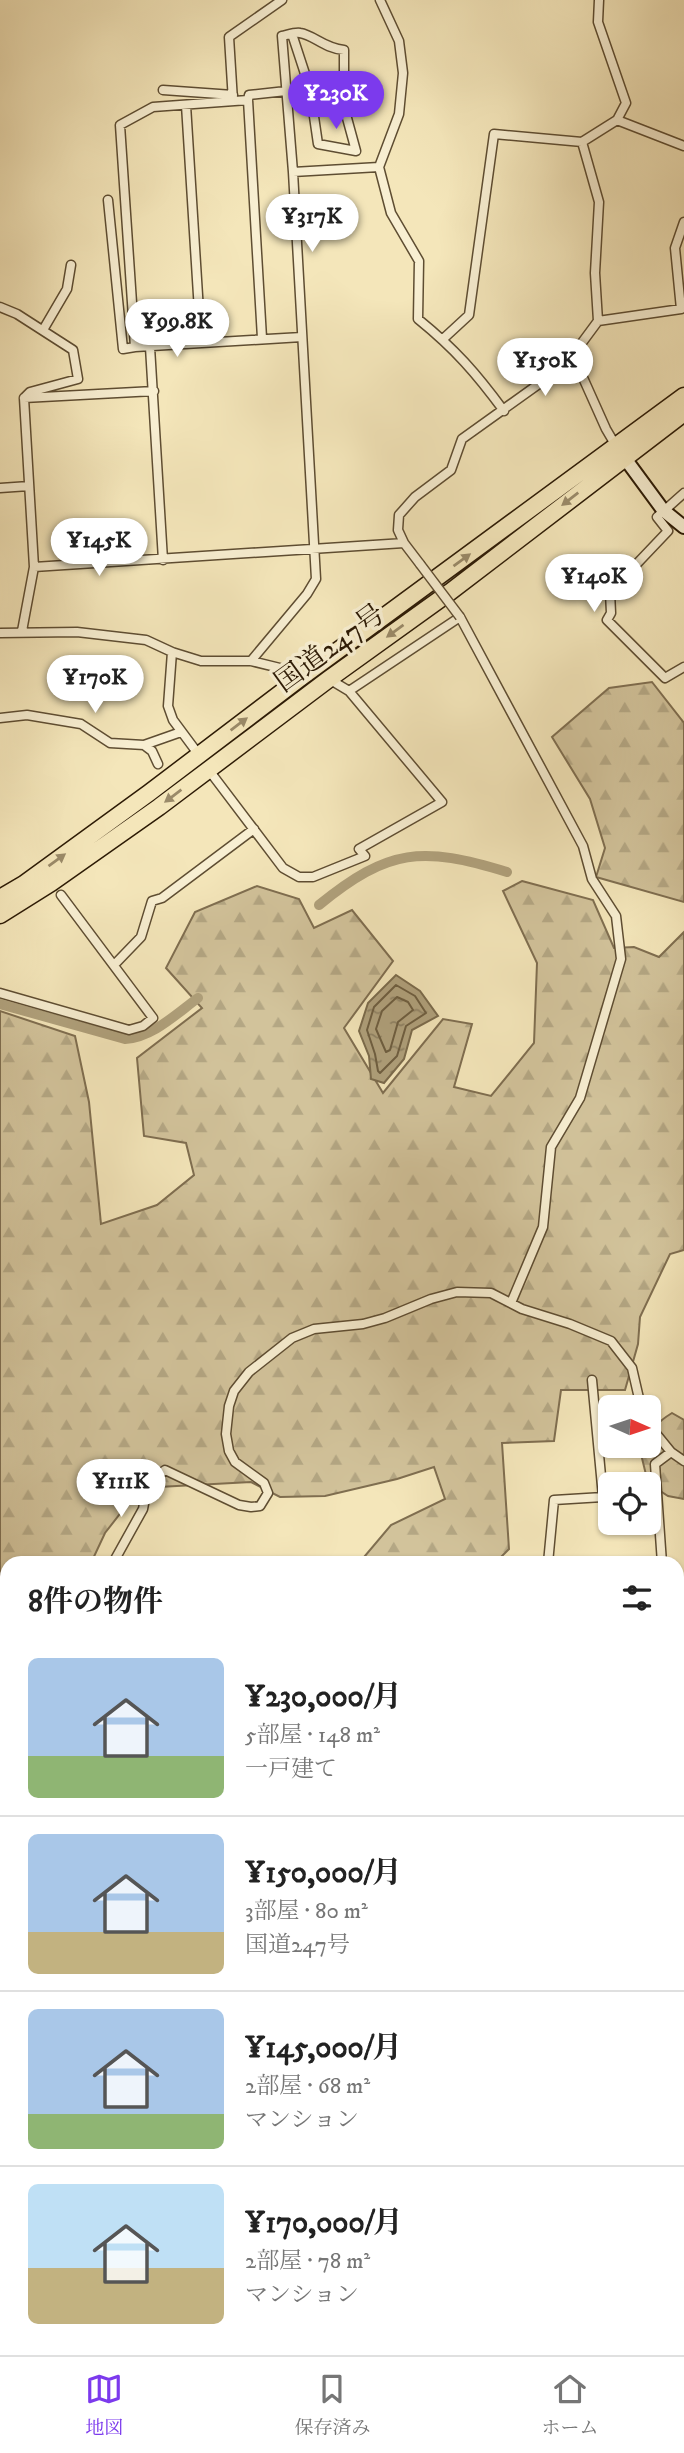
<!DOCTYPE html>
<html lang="ja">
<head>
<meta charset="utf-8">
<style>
	:root { --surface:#fff; --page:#f6f6f6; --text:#222; --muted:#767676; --line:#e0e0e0; --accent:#7c3aed }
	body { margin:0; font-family:"IM FELL DW Pica","Noto Serif JP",serif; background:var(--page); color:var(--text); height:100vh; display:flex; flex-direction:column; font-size:26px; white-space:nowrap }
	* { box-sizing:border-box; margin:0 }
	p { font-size:23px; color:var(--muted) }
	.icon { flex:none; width:38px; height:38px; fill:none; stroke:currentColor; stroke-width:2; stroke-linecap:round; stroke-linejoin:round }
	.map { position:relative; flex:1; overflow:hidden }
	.sheet { position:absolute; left:0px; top:1556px; width:684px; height:800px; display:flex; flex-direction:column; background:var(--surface); border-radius:21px 21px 0 0; box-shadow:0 2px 5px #0004 }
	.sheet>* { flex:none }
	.needle { width:46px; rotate:93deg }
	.fabs { position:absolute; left:598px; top:1395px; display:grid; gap:14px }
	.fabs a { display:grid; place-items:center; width:63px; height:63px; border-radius:10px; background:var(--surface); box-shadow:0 2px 5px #0004; font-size:35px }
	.price { position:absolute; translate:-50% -60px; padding:0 16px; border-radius:24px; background:#fff; color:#222; font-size:23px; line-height:46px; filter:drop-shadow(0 2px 4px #0008) }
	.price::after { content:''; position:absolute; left:50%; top:42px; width:21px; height:16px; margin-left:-10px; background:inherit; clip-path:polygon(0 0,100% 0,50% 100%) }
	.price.selected { background:var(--accent); color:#fff }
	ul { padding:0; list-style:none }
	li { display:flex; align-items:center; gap:21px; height:175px; padding:0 28px }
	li+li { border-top:2px solid var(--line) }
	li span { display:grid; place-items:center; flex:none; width:196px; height:140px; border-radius:10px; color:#555 }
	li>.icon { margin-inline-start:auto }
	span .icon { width:84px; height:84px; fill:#fffc; stroke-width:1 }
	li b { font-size:30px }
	h2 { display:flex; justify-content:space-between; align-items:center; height:84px; padding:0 28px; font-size:30px }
	.tabs { display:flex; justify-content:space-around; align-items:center; height:98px; border-top:2px solid var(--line); background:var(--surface); font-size:19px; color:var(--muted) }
	.tabs a { display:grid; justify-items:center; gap:4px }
	.tabs .selected { color:var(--accent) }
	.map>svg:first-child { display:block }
	.forest { fill:url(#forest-firs); stroke:#7f6e50; stroke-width:2 }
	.water { fill:url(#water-ripples); stroke:#7b6b4c; stroke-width:2 }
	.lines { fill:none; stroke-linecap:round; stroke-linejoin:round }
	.shore { stroke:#6e5e40; stroke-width:2 }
	.stream { stroke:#7b6b4c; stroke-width:2.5 }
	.canal { stroke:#b0a17c; stroke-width:10 }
	.street-casing { stroke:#5e4d32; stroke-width:11 }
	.secondary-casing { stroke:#2c1a05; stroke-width:16 }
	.highway-casing { stroke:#2c1a05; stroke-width:19 }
	.street { stroke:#f8efd2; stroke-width:8 }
	.secondary { stroke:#f8efd2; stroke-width:12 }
	.highway { stroke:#f4e6ba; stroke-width:16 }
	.street-bridge-casing { stroke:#5e4d32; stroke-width:11; stroke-linecap:butt }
	.street-bridge { stroke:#f8efd2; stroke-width:8 }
	.oneway { fill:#9a8a69 }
	.labels { text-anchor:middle; stroke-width:7; stroke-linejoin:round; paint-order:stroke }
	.street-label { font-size:28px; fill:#2c1a05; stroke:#f8efd2 }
</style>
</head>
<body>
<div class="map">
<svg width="684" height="2355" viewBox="0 0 684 2355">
	<defs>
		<pattern id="forest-firs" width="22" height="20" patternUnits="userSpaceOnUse" patternTransform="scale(1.75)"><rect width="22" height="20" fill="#d2c39b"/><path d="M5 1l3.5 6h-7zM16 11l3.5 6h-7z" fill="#b4a784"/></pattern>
		<pattern id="water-ripples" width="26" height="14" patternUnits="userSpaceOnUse" patternTransform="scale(1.75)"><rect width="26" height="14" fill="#b0a17c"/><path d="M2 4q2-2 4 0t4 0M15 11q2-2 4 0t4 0" fill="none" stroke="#8f8264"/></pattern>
	</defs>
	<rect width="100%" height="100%" fill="#f4e6ba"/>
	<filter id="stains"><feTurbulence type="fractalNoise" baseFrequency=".00286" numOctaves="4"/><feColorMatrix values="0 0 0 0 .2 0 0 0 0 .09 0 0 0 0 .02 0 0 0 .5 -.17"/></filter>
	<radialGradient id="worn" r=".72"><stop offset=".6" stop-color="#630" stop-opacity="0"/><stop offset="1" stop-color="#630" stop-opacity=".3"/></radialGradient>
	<!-- forest -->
	<path class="forest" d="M652 682 684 723V902L596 877 605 848 590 799 552 737 609 688Z
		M522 881 593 900 614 948 634 947 659 957 684 932V1250L670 1254 640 1317 638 1344 625 1390H561L554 1441 502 1443 509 1549 495 1563H359L391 1525 445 1499 434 1467 397 1479 325 1496 280 1497 251 1482 140 1488 105 1533 91 1563H7V1662H0V1011L75 1036 89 1102 101 1224 157 1205 194 1175 186 1143 144 1136 137 1058 202 1008 166 968 195 912 257 886 299 899 314 928 352 910 393 961 344 1028 383 1093 443 1019 472 1024 454 1087 491 1096 534 1043 537 963 503 891Z
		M672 1413 684 1420V1499L668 1496 648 1483 640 1450 643 1446H649C649 1429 659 1421 672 1413Z
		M7 1920V2299L0 2301V1921Z
		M684 2196V2355H599L598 2349 677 2348V2197Z
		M7 2318V2348L152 2349 150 2355H0V2319Z
		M261 2348 354 2349 355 2355H259Z"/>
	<!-- water -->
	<path class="water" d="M396 975 420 991 438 1016 412 1030 404 1059 384 1083 371 1079 369 1056 359 1031 368 1003Z"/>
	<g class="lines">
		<!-- shore -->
		<path class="shore" d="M396 985 415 996 426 1013 406 1026 397 1056 380 1073 378 1071 375 1054 367 1030 374 1007Z
			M397 997 408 1002 413 1010 398 1022 390 1050 386 1052 376 1029 382 1011Z"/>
		<!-- stream -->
		<path class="stream" d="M0 1803 7 1801"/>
		<!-- canal -->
		<path class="canal" d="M319 905C389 848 422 846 507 872
			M0 1004 125 1039C153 1037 176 1014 198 998"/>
		<!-- street casing -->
		<g class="street-casing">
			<path id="street" d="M380 0 399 41 403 73 399 114 379 167 391 213 419 261 418 319C455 349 476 373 504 411
				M599 0 598 22 626 103 617 120 582 142 599 202 595 273 598 321 581 344 580 371 606 429 616 446
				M163 90 233 95
				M248 100 249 95 286 91
				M233 101 229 37 282 0
				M186 105 201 343
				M617 120 684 146
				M293 172 379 167
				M108 200 123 349 135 347
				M0 307 17 314 73 350 78 379 30 392 24 398
				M598 321 681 309 675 248 684 222
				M43 330 67 289 71 265
				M262 338 248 100 153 107 120 125 135 347 302 337
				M443 339 469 315 494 134 582 142
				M150 347 163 560
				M24 398 154 391
				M0 488 29 486
				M684 493 657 517 668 531 610 592 611 613 607 620 665 678 684 667
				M420 564 404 543 398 530 399 515 415 497 451 470 462 439 550 376 580 371
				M34 567 404 543
				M22 631 34 567 24 398
				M0 633 77 632 146 640 172 652 201 661H251L288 670 299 679
				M172 652 168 706 173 720 199 755
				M251 661 307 594 316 579 293 172 282 36C287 35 295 32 300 33 314 35 323 48 344 50V107L356 151 318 144 310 89 292 34
				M349 691 460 617 583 846 592 879 616 916 621 959 580 1098 551 1147 543 1227 511 1303
				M0 718 27 715 81 724 110 743 144 745 152 751 158 764
				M144 745 181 732
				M208 769 283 868 299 877H313L365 856 359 849 442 802 349 691 329 679
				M114 965 141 937 152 901 162 898 254 829
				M0 993 129 1030 143 1026 153 1018 61 895
				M649 1425 671 1452 684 1461
				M113 1563 143 1509 148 1483 165 1470 239 1505 251 1507 260 1506 268 1493 264 1483 235 1462 229 1451 226 1434 229 1406 234 1391 249 1372 292 1338 314 1329 363 1324 385 1318 431 1299 457 1292 491 1293 522 1309 570 1324 611 1341 632 1368 641 1407
				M548 1563 554 1500 603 1497 592 1380
				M662 1563 655 1464 671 1452
				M677 1710H684
				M0 1722 7 1719
				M677 1754 684 1813
				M0 1842 7 1863
				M677 2023 684 2022"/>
		</g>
		<!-- secondary casing -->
		<g class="secondary-casing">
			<path id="secondary" d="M624 457 663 510 684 527
				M677 1839 684 1838
				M0 1911 7 1910"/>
		</g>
		<!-- highway casing -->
		<g class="highway-casing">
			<path id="highway" d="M0 898 24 884 149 793 299 679 684 396
				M0 915 51 883 159 807 329 679 450 592 684 413"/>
		</g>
		<!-- street -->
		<use href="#street" class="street"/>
		<!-- secondary -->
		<use href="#secondary" class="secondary"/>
		<!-- highway -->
		<use href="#highway" class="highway"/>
		<!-- street-bridge casing -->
		<g class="street-bridge-casing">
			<path id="street-bridge" d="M420 564 460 617"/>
		</g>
		<!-- street-bridge -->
		<use href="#street-bridge" class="street-bridge"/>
	</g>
	<!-- one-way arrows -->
	<defs><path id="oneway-solid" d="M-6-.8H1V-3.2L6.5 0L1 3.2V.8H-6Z" transform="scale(1.75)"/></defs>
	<g class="oneway">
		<use href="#oneway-solid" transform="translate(570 499) rotate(142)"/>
		<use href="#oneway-solid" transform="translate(462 560) rotate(-36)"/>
		<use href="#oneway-solid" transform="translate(395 631) rotate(144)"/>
		<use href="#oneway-solid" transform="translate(239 724) rotate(-37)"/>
		<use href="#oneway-solid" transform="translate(173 796) rotate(143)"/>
		<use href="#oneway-solid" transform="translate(57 860) rotate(-36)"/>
	</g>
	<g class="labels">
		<!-- street labels -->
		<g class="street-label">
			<text transform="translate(329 647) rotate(-36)" y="10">国道247号</text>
		</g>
	</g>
	<rect width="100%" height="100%" filter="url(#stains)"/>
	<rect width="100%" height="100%" fill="url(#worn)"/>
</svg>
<div class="fabs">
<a><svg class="needle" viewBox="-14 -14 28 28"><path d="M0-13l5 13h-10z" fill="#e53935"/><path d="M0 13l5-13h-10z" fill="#767676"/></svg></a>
<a><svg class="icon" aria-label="locate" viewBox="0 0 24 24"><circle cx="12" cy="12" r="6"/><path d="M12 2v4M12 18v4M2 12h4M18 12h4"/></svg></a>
</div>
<b class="price selected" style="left:336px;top:131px">¥230K</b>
<b class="price" style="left:312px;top:254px">¥317K</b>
<b class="price" style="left:177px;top:359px">¥99.8K</b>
<b class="price" style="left:545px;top:398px">¥150K</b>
<b class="price" style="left:99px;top:578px">¥145K</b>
<b class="price" style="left:594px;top:614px">¥140K</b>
<b class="price" style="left:95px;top:715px">¥170K</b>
<b class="price" style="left:121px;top:1519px">¥111K</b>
<section class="sheet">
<h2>8件の物件<svg class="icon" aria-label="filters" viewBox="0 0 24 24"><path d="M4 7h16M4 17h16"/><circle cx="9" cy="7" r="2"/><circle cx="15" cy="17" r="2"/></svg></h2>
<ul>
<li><span style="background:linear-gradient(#a9c7e8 70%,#8fb573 0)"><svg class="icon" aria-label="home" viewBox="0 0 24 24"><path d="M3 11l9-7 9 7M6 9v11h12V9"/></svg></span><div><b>¥230,000/月</b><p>5部屋 · 148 m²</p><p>一戸建て</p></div></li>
<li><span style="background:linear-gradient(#a9c7e8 70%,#c2b280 0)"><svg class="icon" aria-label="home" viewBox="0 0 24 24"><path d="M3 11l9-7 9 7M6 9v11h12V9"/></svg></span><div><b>¥150,000/月</b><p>3部屋 · 80 m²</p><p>国道247号</p></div></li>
<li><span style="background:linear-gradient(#a9c7e8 75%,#8fb573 0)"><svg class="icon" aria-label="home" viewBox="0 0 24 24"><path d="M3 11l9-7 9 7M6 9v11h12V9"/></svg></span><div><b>¥145,000/月</b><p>2部屋 · 68 m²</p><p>マンション</p></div></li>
<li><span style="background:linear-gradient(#bfe0f5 60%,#c2b280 0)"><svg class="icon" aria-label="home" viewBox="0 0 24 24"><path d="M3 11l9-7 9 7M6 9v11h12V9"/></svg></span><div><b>¥170,000/月</b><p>2部屋 · 78 m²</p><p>マンション</p></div></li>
</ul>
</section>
</div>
<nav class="tabs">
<a class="selected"><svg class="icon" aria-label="map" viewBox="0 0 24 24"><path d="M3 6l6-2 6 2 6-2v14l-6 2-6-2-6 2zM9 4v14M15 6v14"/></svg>地図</a>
<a><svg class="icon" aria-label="saved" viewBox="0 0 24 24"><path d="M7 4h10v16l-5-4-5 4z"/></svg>保存済み</a>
<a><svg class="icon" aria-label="home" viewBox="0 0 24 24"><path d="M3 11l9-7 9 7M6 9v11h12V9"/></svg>ホーム</a>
</nav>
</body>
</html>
